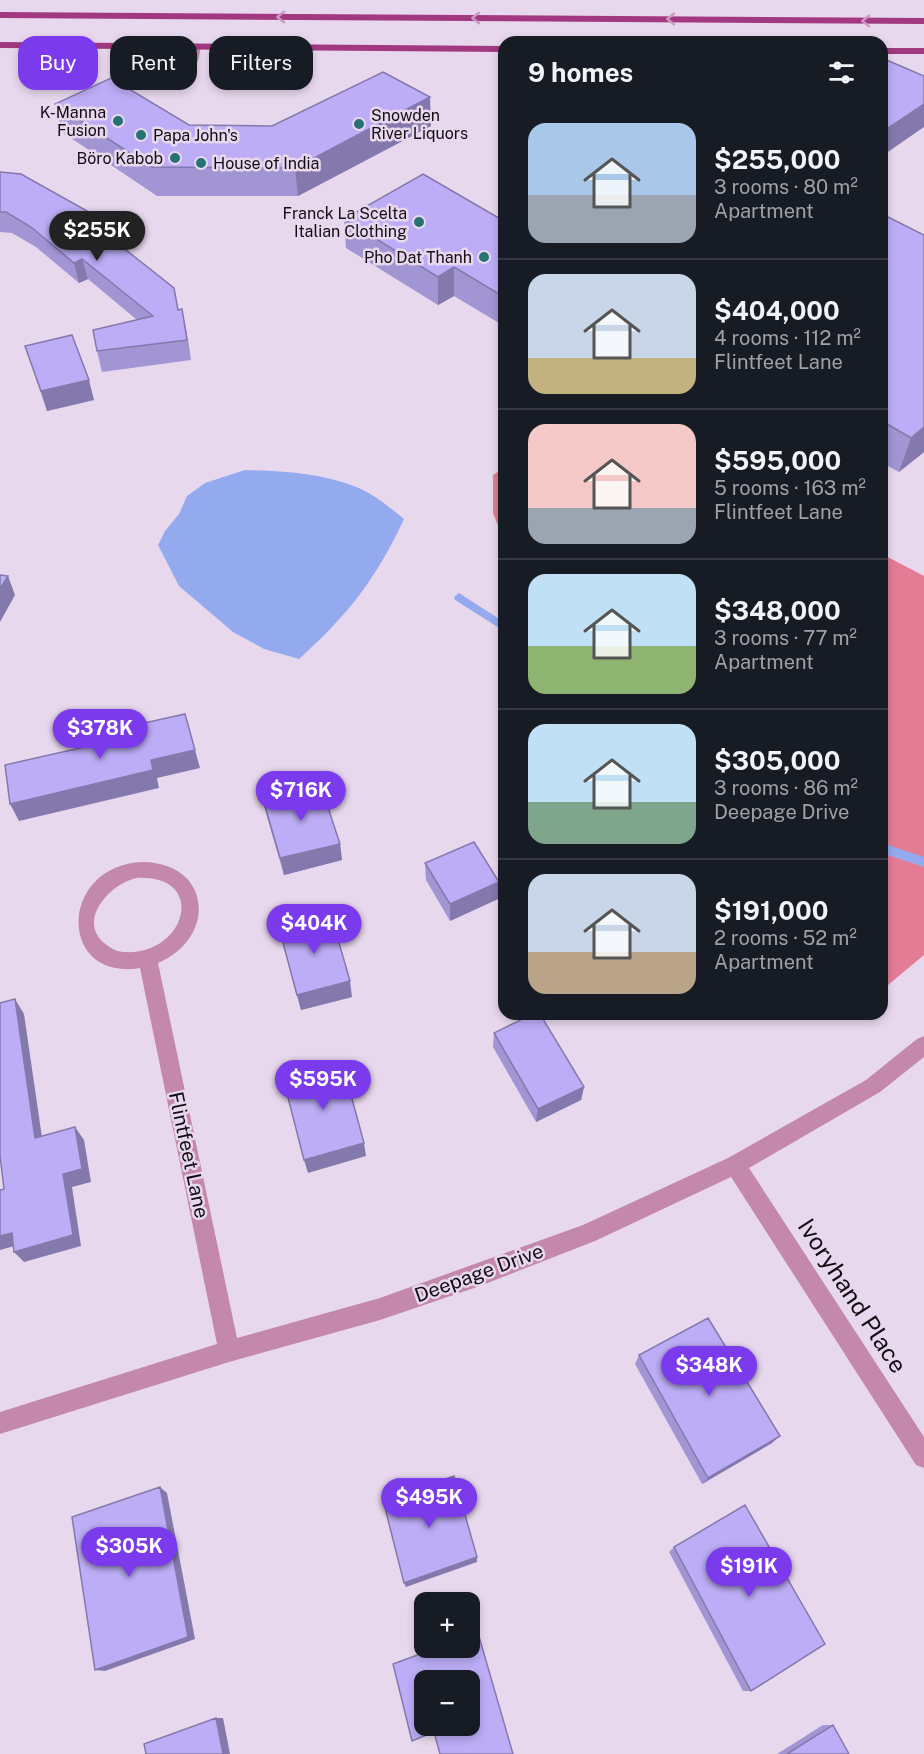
<!DOCTYPE html>
<html lang="en">
<head>
<meta charset="utf-8">
<style>
	:root { --surface:#171b24; --page:#242831; --text:#f1f3f6; --muted:#9ea1a6; --line:#363941; --accent:#7c3aed }
	body { margin:0; font-family:"Public Sans",sans-serif; background:var(--page); color:var(--text); height:100vh; display:flex; flex-direction:column; font-size:22px; white-space:nowrap }
	* { box-sizing:border-box; margin:0 }
	p { font-size:20px; color:var(--muted) }
	.icon { flex:none; width:33px; height:33px; fill:none; stroke:currentColor; stroke-width:2; stroke-linecap:round; stroke-linejoin:round }
	.map { position:relative; flex:1; overflow:hidden }
	.sheet { position:absolute; left:498px; top:36px; width:390px; height:984px; display:flex; flex-direction:column; background:var(--surface); border-radius:18px; box-shadow:0 3px 9px #0003 }
	.sheet>* { flex:none }
	.guide { position:absolute; left:18px; top:36px; width:390px; height:54px; display:flex; gap:12px }
	.fabs { position:absolute; left:414px; top:1592px; display:grid; gap:12px }
	.fabs a { display:grid; place-items:center; width:66px; height:66px; border-radius:12px; background:var(--surface); box-shadow:0 3px 9px #0003; font-size:30px }
	.price { position:absolute; translate:-50% -51px; padding:0 14px; border-radius:21px; background:var(--accent); color:#fff; font-size:20px; line-height:39px; filter:drop-shadow(0 2px 3px #0008) }
	.price::after { content:''; position:absolute; left:50%; top:36px; width:18px; height:14px; margin-left:-9px; background:inherit; clip-path:polygon(0 0,100% 0,50% 100%) }
	.price.active { background:#222; color:#fff }
	ul { padding:0; list-style:none }
	li { display:flex; align-items:center; gap:18px; height:150px; padding:0 30px }
	li+li { border-top:2px solid var(--line) }
	li span { display:grid; place-items:center; flex:none; width:168px; height:120px; border-radius:18px; color:#555 }
	li>.icon { margin-inline-start:auto }
	span .icon { width:72px; height:72px; fill:#fffc; stroke-width:1 }
	li b { font-size:26px }
	h2 { display:flex; justify-content:space-between; align-items:center; height:72px; padding:0 30px; font-size:26px }
	.chip { padding:0 21px; border-radius:18px; background:var(--surface); box-shadow:0 3px 9px #0003; font-size:21px; line-height:54px }
	.chip.active { background:var(--accent); color:#fff }
	.map>svg:first-child { display:block }
	.forest { fill:#e37c94 }
	.water { fill:#93aaef }
	.lines { fill:none; stroke-linecap:round; stroke-linejoin:round }
	.stream { fill:#93aaef; fill-rule:evenodd }
	.service { fill:#c388ac; fill-rule:evenodd }
	.minor { fill:#c388ac; fill-rule:evenodd }
	.primary { fill:#a13880; fill-rule:evenodd }
	.wall { fill:#a295d4 }
	.shaded-wall { fill:#8479ac }
	.building { fill:#bcadf6; stroke:#8479ac; stroke-width:1.5; fill-rule:evenodd }
	.oneway { stroke:#cc98c2 }
	.poi-dot { fill:#277273; stroke:#e8d8ee; stroke-width:2 }
	.labels { text-anchor:middle; stroke-width:5; stroke-linejoin:round; paint-order:stroke }
	.far-poi-label { font-size:16px; fill:#120d14; stroke:#e8d8ee; text-anchor:end }
	.street-label { font-size:20px; fill:#120d14; stroke:#e8d8ee }
	.near-street-label { font-size:24px; fill:#120d14; stroke:#e8d8ee }
</style>
</head>
<body>
<div class="map">
<svg width="924" height="1754" viewBox="0 0 924 1754">
	<rect width="100%" height="100%" fill="#e8d8ee"/>
	<!-- forest -->
	<path class="forest" d="M504 468V540L493 513V475Z
		M882 554 924 576V955L882 990Z"/>
	<!-- water -->
	<path class="water" d="M245 470C282 471 320 473 354 486 373 493 389 507 404 519 376 579 348 615 299 659L264 649 233 632 179 586 158 545 165 531 179 514 187 496 205 483Z"/>
	<g class="lines">
		<!-- stream -->
		<path class="stream" d="M459 593 504 622V631L455 600 454 597Z
			M882 843 924 857V867L882 853Z"/>
		<!-- service -->
		<path class="service" d="M165 43 171 46 169 61 175 75 186 61 191 45H199L201 47 198 61 177 87 173 88C159 83 158 59 159 46Z"/>
		<!-- minor -->
		<path class="minor" d="M143 862C212 863 217 938 158 963L237 1338 380 1298 583 1225 728 1158 866 1080 917 1039 924 1036V1057L880 1092 749 1168 924 1437V1468L916 1465 731 1177 595 1241 477 1287 380 1320 229 1362 0 1434V1412L217 1344 140 968C57 982 58 865 143 862ZM137 878C208 874 187 956 123 952 114 951 109 947 103 942 77 918 113 882 137 878Z"/>
		<!-- primary -->
		<path class="primary" d="M0 12 924 18V24L0 18Z
			M0 42 504 46V52L0 48Z
			M882 48H924V54H882Z"/>
	</g>
	<!-- wall -->
	<path class="wall" d="M55 104 189 125 272 126H431L298 196H157L62 132Z
		M0 172 96 216 99 229 178 310 182 309 191 360 102 372 97 351 137 320 88 279 79 283 36 247 12 233 0 232Z
		M882 214 924 452 899 472 882 463Z
		M344 219 504 221V326L454 296 438 305 346 248Z
		M25 346 94 400 47 411Z
		M263 799 340 844 342 860 284 875 267 817Z
		M425 863 498 899 450 921 426 880Z
		M279 928 352 997 301 1010Z
		M494 1033 584 1087 581 1100 536 1122 493 1047Z
		M639 1355 772 1443 702 1484 635 1364Z
		M674 1547 751 1691H743L669 1552Z
		M823 1725H833L849 1754H777Z"/>
	<!-- shaded-wall -->
	<path class="shaded-wall" d="M430 97 431 126 298 196 295 168Z
		M924 104V127L882 156V132Z
		M96 216 101 236 88 220Z
		M82 259 88 279 79 283 74 263Z
		M454 267V296L438 305V277Z
		M182 309 186 329 191 360 187 340Z
		M89 380 94 400 47 411 41 391Z
		M924 427V452L899 472 911 438Z
		M8 576 15 595 0 622V589Z
		M185 714 200 768 157 778 159 788 19 821 10 804 151 760Z
		M340 844 342 860 284 875 280 858Z
		M499 882 498 899 450 921V904Z
		M350 981 352 997 301 1010 297 995Z
		M15 999 24 1014 44 1151 35 1138Z
		M584 1087 581 1100 536 1122 538 1109Z
		M75 1127 84 1140 91 1182 72 1187 81 1246 24 1262 14 1252 63 1174Z
		M364 1143 366 1156 308 1173 304 1160Z
		M12 1233 22 1244 0 1250V1236Z
		M780 1436 772 1443 702 1484 708 1478Z
		M160 1487 167 1493 195 1639 105 1671 95 1670Z
		M477 1557V1562L406 1587 404 1583Z
		M216 1718H223L230 1754H223Z"/>
	<!-- building -->
	<path class="building" d="M882 58 924 76V104L882 132Z
		M383 72 430 97 295 168 151 167 55 104 111 78 189 125 272 126Z
		M0 172 21 174 96 216 88 220 174 288 178 310 182 309 187 340 97 351 93 330 153 316 82 259 74 263 31 227 6 212H0Z
		M423 174 504 221V297L454 267 438 277 344 219Z
		M882 214 924 235V427L911 438 882 421Z
		M72 335 89 380 41 391 25 346Z
		M0 575 8 576 0 589Z
		M185 714 195 750 151 760 153 770 10 804 5 765 120 739 117 729Z
		M321 786 340 844 280 858 263 799Z
		M474 842 499 882 450 904 425 863Z
		M331 915 350 981 297 995 279 928Z
		M15 999 35 1138 75 1127 82 1169 63 1174 73 1235 14 1252 12 1233 0 1236V1190L4 1189 0 1156V1003Z
		M533 1014H540L584 1087 538 1109 494 1033Z
		M342 1062 364 1143 304 1160 283 1078Z
		M708 1318 780 1436 708 1478 639 1355Z
		M454 1476 477 1557 404 1583 383 1500Z
		M160 1487 188 1637 95 1670 72 1517Z
		M745 1505 825 1644 751 1691 674 1547Z
		M478 1633 513 1754H440L434 1732 412 1741 393 1664 439 1647H470V1636ZM424 1680H470V1725H424Z
		M216 1718 223 1754H146L144 1744Z
		M833 1725 849 1754H787Z"/>
	<!-- one-way arrows -->
	<defs><path id="oneway-chevron" d="M-2-3.5L2.5 0L-2 3.5" fill="none" stroke-width="1.6" stroke-linecap="round" stroke-linejoin="round" transform="scale(1.5)"/></defs>
	<g class="oneway">
		<use href="#oneway-chevron" transform="translate(281 17) rotate(-180)"/>
		<use href="#oneway-chevron" transform="translate(476 18) rotate(-180)"/>
		<use href="#oneway-chevron" transform="translate(671 19) rotate(-180)"/>
		<use href="#oneway-chevron" transform="translate(866 21) rotate(-180)"/>
	</g>
	<!-- markers -->
	<g class="poi-dot">
		<circle cx="118" cy="121" r="6"/>
		<circle cx="359" cy="124" r="6"/>
		<circle cx="141" cy="135" r="6"/>
		<circle cx="175" cy="158" r="6"/>
		<circle cx="201" cy="163" r="6"/>
		<circle cx="419" cy="222" r="6"/>
		<circle cx="484" cy="257" r="6"/>
	</g>
	<g class="labels">
		<!-- far-poi labels -->
		<g class="far-poi-label">
			<text x="106" y="118">K-Manna<tspan x="106" dy="18">Fusion</tspan></text>
			<text x="371" y="121" text-anchor="start">Snowden<tspan x="371" dy="18">River Liquors</tspan></text>
			<text x="153" y="141" text-anchor="start">Papa John's</text>
			<text x="163" y="164">Böro Kabob</text>
			<text x="213" y="169" text-anchor="start">House of India</text>
			<text x="407" y="219">Franck La Scelta<tspan x="407" dy="18">Italian Clothing</tspan></text>
			<text x="472" y="263">Pho Dat Thanh</text>
		</g>
		<!-- street labels -->
		<g class="street-label">
			<text transform="translate(189 1155) rotate(78)" y="7">Flintfeet Lane</text>
			<text transform="translate(479 1273) rotate(-20)" y="7">Deepage Drive</text>
		</g>
		<!-- near-street labels -->
		<g class="near-street-label">
			<text transform="translate(852 1296) rotate(57)" y="8">Ivoryhand Place</text>
		</g>
	</g>
</svg>
<div class="fabs">
<a>+</a>
<a>−</a>
</div>
<b class="price active" style="left:97px;top:262px">$255K</b>
<b class="price" style="left:100px;top:760px">$378K</b>
<b class="price" style="left:301px;top:822px">$716K</b>
<b class="price" style="left:314px;top:955px">$404K</b>
<b class="price" style="left:323px;top:1111px">$595K</b>
<b class="price" style="left:709px;top:1397px">$348K</b>
<b class="price" style="left:429px;top:1529px">$495K</b>
<b class="price" style="left:129px;top:1578px">$305K</b>
<b class="price" style="left:749px;top:1598px">$191K</b>
<div class="guide">
<a class="chip active">Buy</a>
<a class="chip">Rent</a>
<a class="chip">Filters</a>
</div>
<section class="sheet">
<h2>9 homes<svg class="icon" aria-label="filters" viewBox="0 0 24 24"><path d="M4 7h16M4 17h16"/><circle cx="9" cy="7" r="2"/><circle cx="15" cy="17" r="2"/></svg></h2>
<ul>
<li><span style="background:linear-gradient(#a9c7e8 60%,#9aa5b1 0)"><svg class="icon" aria-label="home" viewBox="0 0 24 24"><path d="M3 11l9-7 9 7M6 9v11h12V9"/></svg></span><div><b>$255,000</b><p>3 rooms · 80 m²</p><p>Apartment</p></div></li>
<li><span style="background:linear-gradient(#c9d6e8 70%,#c2b280 0)"><svg class="icon" aria-label="home" viewBox="0 0 24 24"><path d="M3 11l9-7 9 7M6 9v11h12V9"/></svg></span><div><b>$404,000</b><p>4 rooms · 112 m²</p><p>Flintfeet Lane</p></div></li>
<li><span style="background:linear-gradient(#f6c9c9 70%,#9aa5b1 0)"><svg class="icon" aria-label="home" viewBox="0 0 24 24"><path d="M3 11l9-7 9 7M6 9v11h12V9"/></svg></span><div><b>$595,000</b><p>5 rooms · 163 m²</p><p>Flintfeet Lane</p></div></li>
<li><span style="background:linear-gradient(#bfe0f5 60%,#8fb573 0)"><svg class="icon" aria-label="home" viewBox="0 0 24 24"><path d="M3 11l9-7 9 7M6 9v11h12V9"/></svg></span><div><b>$348,000</b><p>3 rooms · 77 m²</p><p>Apartment</p></div></li>
<li><span style="background:linear-gradient(#bfe0f5 65%,#7fa58c 0)"><svg class="icon" aria-label="home" viewBox="0 0 24 24"><path d="M3 11l9-7 9 7M6 9v11h12V9"/></svg></span><div><b>$305,000</b><p>3 rooms · 86 m²</p><p>Deepage Drive</p></div></li>
<li><span style="background:linear-gradient(#c9d6e8 65%,#b9a48a 0)"><svg class="icon" aria-label="home" viewBox="0 0 24 24"><path d="M3 11l9-7 9 7M6 9v11h12V9"/></svg></span><div><b>$191,000</b><p>2 rooms · 52 m²</p><p>Apartment</p></div></li>
</ul>
</section>
</div>
</body>
</html>
